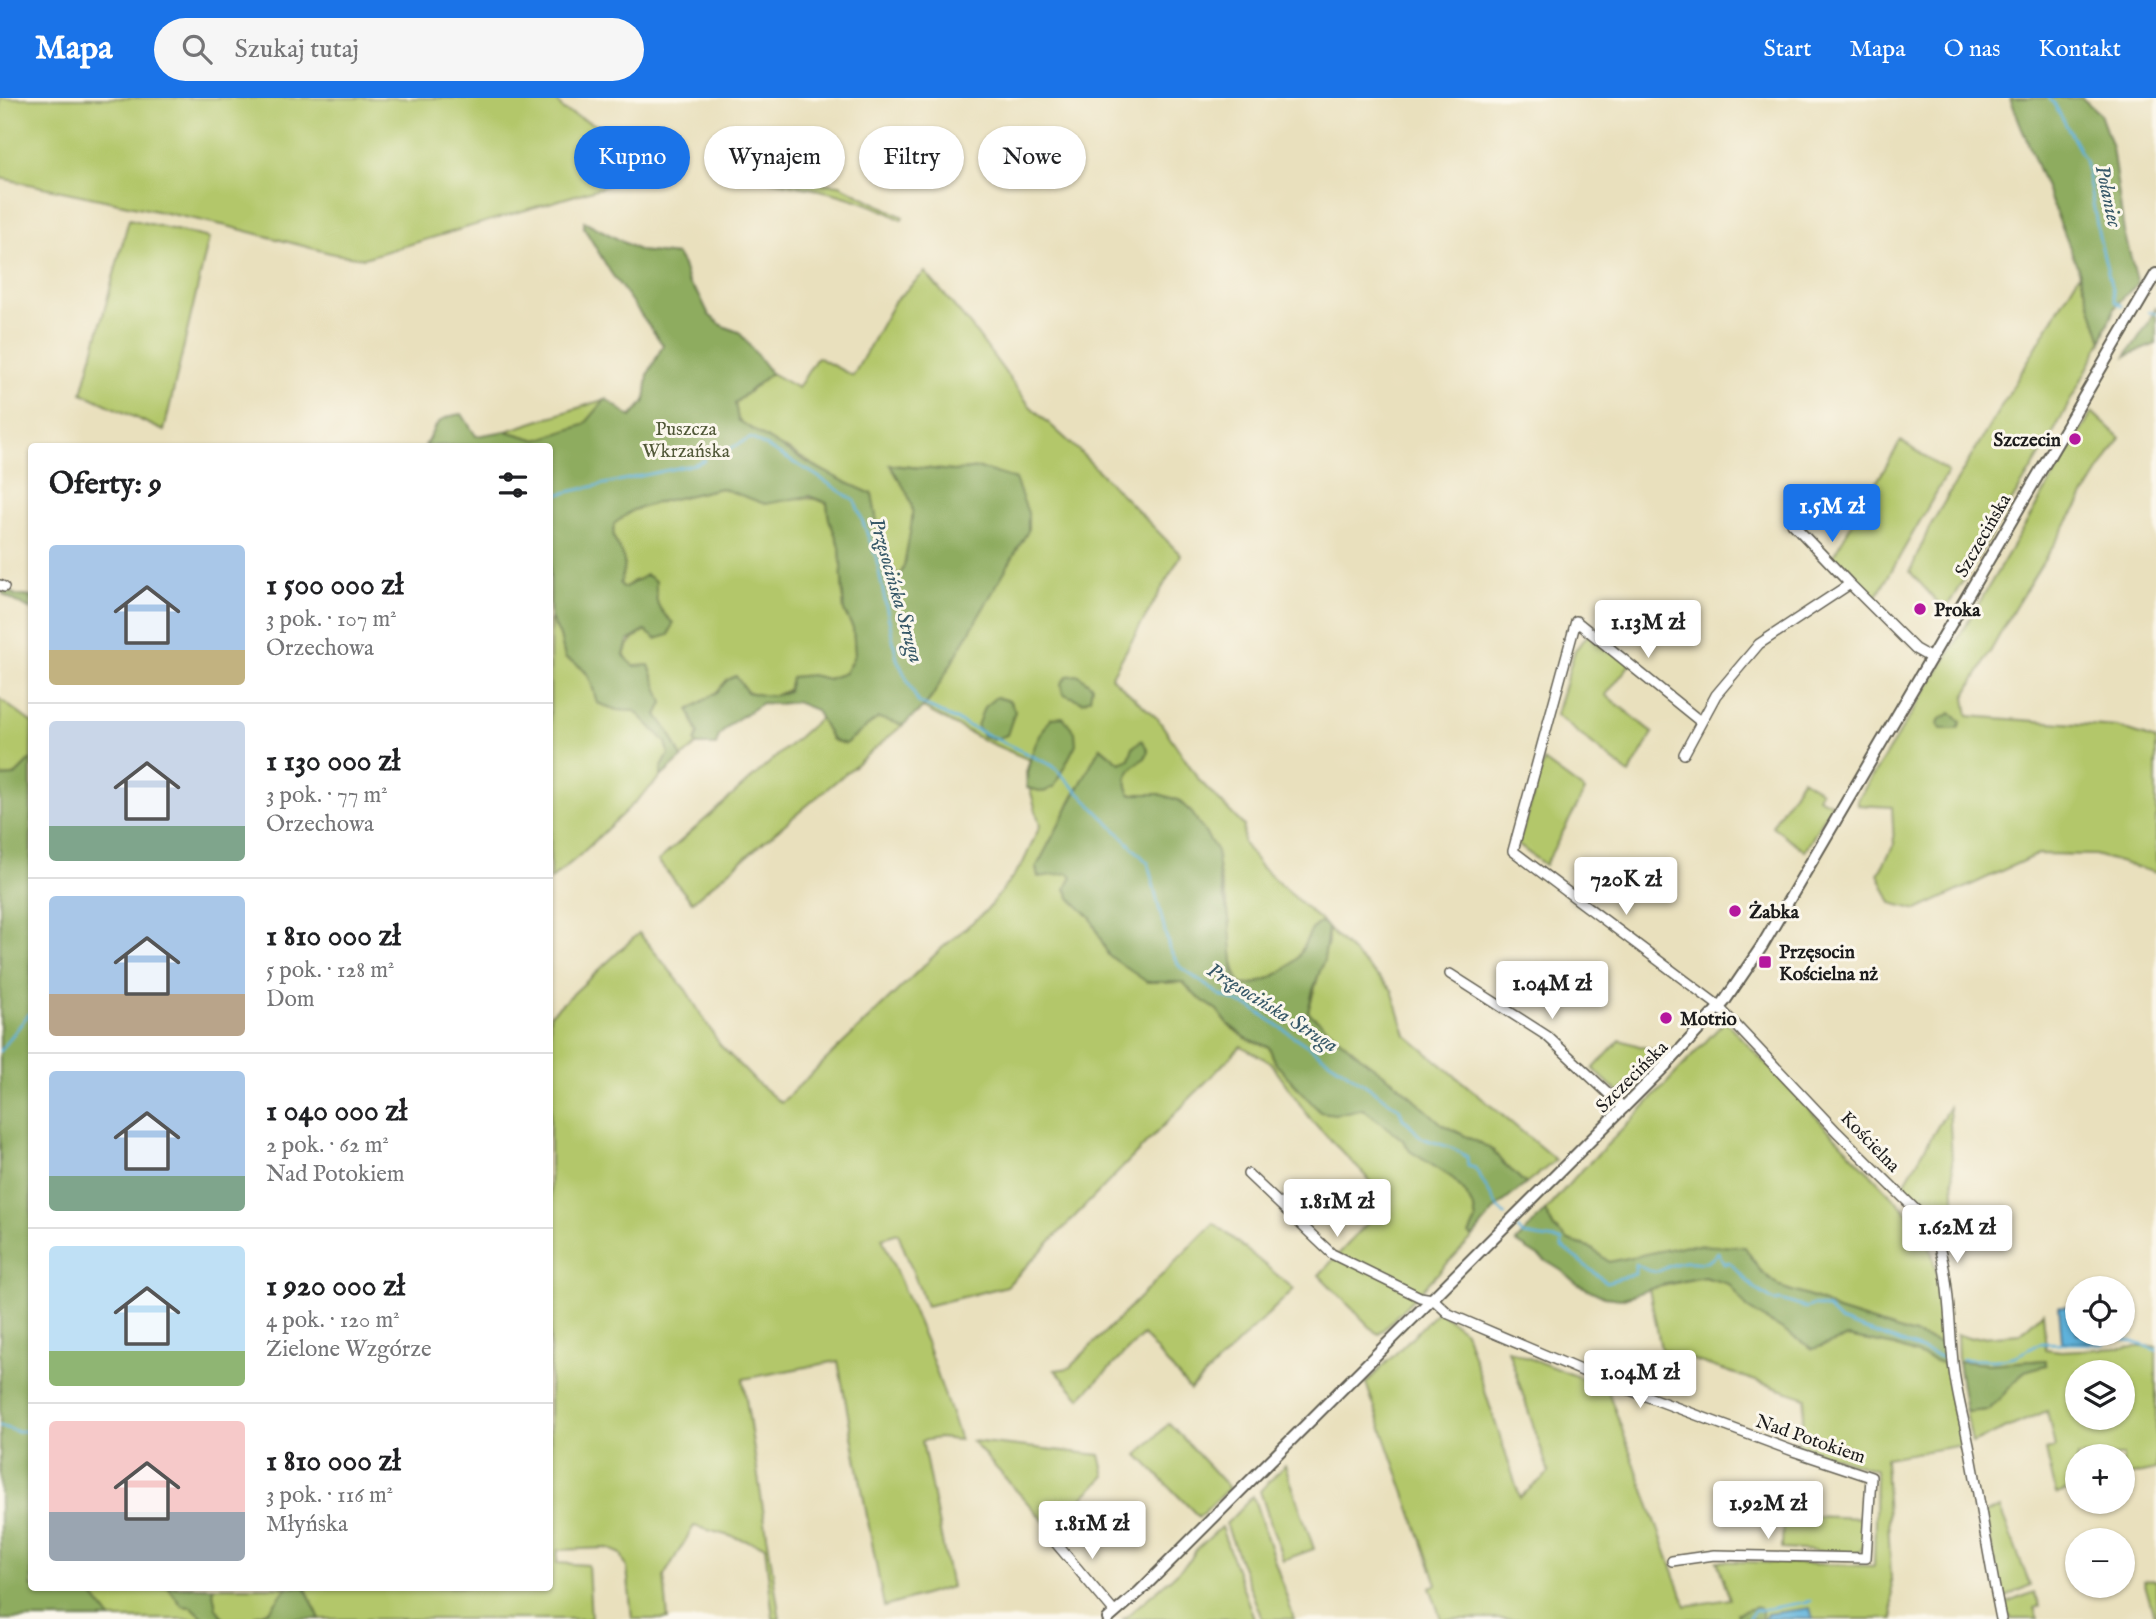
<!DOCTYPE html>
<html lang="pl">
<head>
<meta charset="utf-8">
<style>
	:root { --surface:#fff; --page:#f6f6f6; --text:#202124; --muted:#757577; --line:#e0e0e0; --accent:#1a73e8 }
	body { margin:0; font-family:"IM FELL English",serif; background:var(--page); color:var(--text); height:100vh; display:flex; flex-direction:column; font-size:26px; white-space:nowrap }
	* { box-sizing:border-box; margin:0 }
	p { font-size:23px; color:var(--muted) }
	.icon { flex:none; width:38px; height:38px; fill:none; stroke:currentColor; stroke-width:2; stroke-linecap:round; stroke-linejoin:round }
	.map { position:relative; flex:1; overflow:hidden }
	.side { position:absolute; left:28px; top:345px; width:525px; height:1148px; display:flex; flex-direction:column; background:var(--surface); border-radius:7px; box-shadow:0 2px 5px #0004 }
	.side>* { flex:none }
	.top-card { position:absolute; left:574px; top:28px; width:665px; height:63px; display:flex; gap:14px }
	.fabs { position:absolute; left:2065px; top:1178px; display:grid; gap:14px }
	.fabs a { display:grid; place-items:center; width:70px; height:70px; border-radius:50%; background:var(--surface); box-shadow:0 2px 5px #0004; font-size:35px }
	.price { position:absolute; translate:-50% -60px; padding:0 16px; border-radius:7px; background:#fff; color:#222; font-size:23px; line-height:46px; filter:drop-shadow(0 2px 4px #0008) }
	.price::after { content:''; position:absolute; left:50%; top:42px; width:21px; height:16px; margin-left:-10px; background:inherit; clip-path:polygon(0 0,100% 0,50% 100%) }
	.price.selected { background:var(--accent); color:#fff }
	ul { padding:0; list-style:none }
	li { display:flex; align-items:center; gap:21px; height:175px; padding:0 21px }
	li+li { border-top:2px solid var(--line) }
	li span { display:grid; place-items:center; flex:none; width:196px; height:140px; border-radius:7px; color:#555 }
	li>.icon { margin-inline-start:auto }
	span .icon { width:84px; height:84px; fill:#fffc; stroke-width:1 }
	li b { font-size:30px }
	h2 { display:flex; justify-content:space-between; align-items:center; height:84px; padding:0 21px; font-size:30px }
	.pill { padding:0 24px; border-radius:32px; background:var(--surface); box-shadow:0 2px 5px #0004; font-size:24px; line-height:63px }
	.pill.selected { background:var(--accent); color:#fff }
	header { display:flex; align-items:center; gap:42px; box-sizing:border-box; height:98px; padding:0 35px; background:var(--accent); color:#fff }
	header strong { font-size:33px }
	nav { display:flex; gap:38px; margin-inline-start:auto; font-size:24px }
	.search { width:490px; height:63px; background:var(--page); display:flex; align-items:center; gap:18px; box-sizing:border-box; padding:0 24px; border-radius:38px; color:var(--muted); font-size:26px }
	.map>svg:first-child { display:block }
	.green { fill:#b3c76b; stroke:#687244; stroke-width:2; fill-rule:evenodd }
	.forest { fill:#8eac5f; stroke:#55643e; stroke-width:2 }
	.water { fill:#5fb2db; stroke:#3e677c; stroke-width:2 }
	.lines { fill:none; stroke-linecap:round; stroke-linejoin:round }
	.stream { stroke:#5fb2db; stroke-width:2.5 }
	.minor-casing { stroke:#646154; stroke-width:12 }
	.tertiary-casing { stroke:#646154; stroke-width:14 }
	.minor { stroke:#fff; stroke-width:9 }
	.tertiary { stroke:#fff; stroke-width:10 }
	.poi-dot { fill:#b5179e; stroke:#fbf7ec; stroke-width:2.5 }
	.labels { text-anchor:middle; stroke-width:6; stroke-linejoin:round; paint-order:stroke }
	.park-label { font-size:19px; fill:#515838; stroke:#fbf7ec }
	.poi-label { font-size:19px; font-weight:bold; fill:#1c1c1c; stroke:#fbf7ec; text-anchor:start }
	.street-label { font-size:19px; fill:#1c1c1c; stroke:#fbf7ec }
	.water-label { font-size:21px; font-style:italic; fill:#375868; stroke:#fbf7ec }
</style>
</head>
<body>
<header>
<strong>Mapa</strong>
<div class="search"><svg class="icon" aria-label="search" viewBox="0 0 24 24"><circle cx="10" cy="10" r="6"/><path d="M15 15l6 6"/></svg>Szukaj tutaj</div>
<nav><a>Start</a><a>Mapa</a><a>O nas</a><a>Kontakt</a></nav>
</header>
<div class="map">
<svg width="2156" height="1521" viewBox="0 0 2156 1521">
	<rect width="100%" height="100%" fill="#fbf7ec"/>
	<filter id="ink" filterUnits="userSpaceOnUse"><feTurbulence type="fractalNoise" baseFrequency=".0143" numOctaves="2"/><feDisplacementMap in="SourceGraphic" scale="14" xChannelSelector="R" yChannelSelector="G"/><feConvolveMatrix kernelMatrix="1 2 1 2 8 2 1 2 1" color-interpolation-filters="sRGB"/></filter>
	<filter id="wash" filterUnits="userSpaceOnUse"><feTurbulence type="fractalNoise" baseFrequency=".00686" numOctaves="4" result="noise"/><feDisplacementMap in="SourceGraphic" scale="28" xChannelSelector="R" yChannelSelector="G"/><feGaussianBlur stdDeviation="1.57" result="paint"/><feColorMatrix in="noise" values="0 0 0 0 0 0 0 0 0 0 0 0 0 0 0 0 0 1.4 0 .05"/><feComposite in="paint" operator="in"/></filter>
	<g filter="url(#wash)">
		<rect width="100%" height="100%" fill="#e9e0bd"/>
		<!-- green -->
		<path class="green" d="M0 0H556L563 12 623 39 666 64 655 77 613 86 364 160 334 156 227 128 0 80Z
			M749 79 840 87 903 119 901 122C854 94 802 89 749 79Z
			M129 121 209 140 164 333 82 295Z
			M925 174 971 228 1030 308 1078 352 1181 457 1111 579 1158 621 1200 683 1244 728 1243 745 1261 769 1322 824C1308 829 1306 848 1298 859 1288 873 1257 890 1241 886 1227 862 1233 829 1226 802 1223 791 1219 782 1219 770L1159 696H1130C1121 680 1131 668 1145 660L1148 652 1133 649 1129 661 1120 665 1101 649 1069 774 1072 779 1066 791 1071 801 1166 885 1183 884 1196 898 1217 912 1229 928 1246 940 1269 949 1276 966 1335 1016 1363 1011 1402 1041 1410 1053 1451 1079 1465 1094 1474 1111 1476 1122 1469 1137 1473 1139 1379 1236 1375 1234 1319 1177 1389 1102 1312 1023 1270 964 1241 948 1007 1188 926 1208 898 1135 882 1140 926 1244 960 1342 938 1340 922 1343 951 1489 884 1509 838 1263 743 1281 780 1521H773L765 1448 694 1428 664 1478 668 1521H632L627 1470 621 1456 608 1450 558 1452 557 1465 588 1467 591 1521H320L305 1489H550V917L639 835 686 892 720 947 755 983 781 1005 942 850 988 811 1023 765 1040 728 1030 691 1027 690 1026 674 1030 662 985 643 923 610 932 599 980 370 953 373 891 367C896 378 906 389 911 401 918 416 908 464 900 478 882 467 876 417 872 396L839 382 787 351 780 349 738 322 735 305 771 275 798 290 817 259 853 278 894 204Z
			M2080 175 2102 243 2050 341 1945 512 1910 474 1929 430Z
			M606 301 600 314 584 327 537 342 506 333Z
			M2092 314 2120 340 2014 511 1965 599 1968 618 2117 629 2156 642V775L2095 757 2038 756 1917 812 1891 805 1878 776 1894 747 1892 709 1858 707V701L1947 559Z
			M1901 343 1948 374 1873 505 1831 461Z
			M721 390C743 396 766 399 789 400 806 401 809 398 827 405L829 421 840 449 844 513 853 530 855 556 845 575 828 581 811 577C774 602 767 606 727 582L717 594 689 612 698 636 695 644 696 647 682 660 669 634 657 617 663 605 649 568H633L624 557C632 533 650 531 673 525L659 512 655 500 635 482 624 490 620 486 625 466 612 440 614 425 633 412 659 404Z
			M550 519 560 538 565 560C591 572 590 580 597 605L617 612 635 613 666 644 669 656 661 671V679L579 758 550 782Z
			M1592 532 1631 565 1606 597 1653 635 1629 676 1556 617 1575 552Z
			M0 601 32 625 31 661 14 678 0 679Z
			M878 619 903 627 692 804 658 763 820 620 832 642 844 646Z
			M1544 663 1585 693 1545 767 1518 747Z
			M1802 681 1821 693 1818 699 1832 706 1805 753 1772 728Z
			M1328 831 1392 892 1406 937 1556 1062 1526 1086 1501 1063 1492 1051 1443 1027 1396 985 1366 963 1308 914 1328 844Z
			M1725 923 1927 1135 1937 1177 1943 1246 1835 1212 1819 1202 1780 1189 1760 1172 1744 1149 1609 1164 1589 1149 1569 1143 1554 1130 1545 1113 1577 1077 1632 1022Z
			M1620 942 1659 954 1619 995 1593 971Z
			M1949 1009 1955 1114 1932 1110 1901 1091Z
			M1214 1125 1294 1191 1190 1292 1143 1237 1080 1300 1055 1272 1069 1270Z
			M1704 1179 1729 1186 1747 1210 1813 1251 1848 1239 1895 1248 1947 1267 1963 1347 1885 1360 1893 1521H1441L1430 1489 1437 1486 1366 1285 1438 1213 1465 1233 1520 1399 1549 1375 1508 1252 1607 1290 1686 1508 1730 1501 1717 1463 1874 1468 1876 1372 1798 1347 1806 1300 1661 1251 1649 1191Z
			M2043 1214 2046 1251 2061 1253 2156 1248V1372L2123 1379V1358H2077V1390L2056 1396 2046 1352 2055 1349 2047 1313 1972 1345 1966 1314 1989 1312 2025 1272 2046 1267V1262L1988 1266 1958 1263 1957 1236 1968 1240 2020 1236ZM2077 1274H2123V1320H2077Z
			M1169 1325 1229 1390 1199 1419 1138 1357Z
			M972 1343 1100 1357 1105 1378 1051 1431Z
			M1285 1367 1314 1451 1283 1462 1260 1393Z
			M1253 1398 1294 1521H1262L1226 1426Z
			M2000 1411 2030 1487 2005 1500 2001 1499 1985 1414Z
			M1783 1417 1864 1420V1449L1858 1455 1782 1451Z
			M1221 1429 1254 1521H1123L1169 1482 1190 1462 1196 1452Z
			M2156 1482V1521H2155L2144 1483Z
			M86 1489H168L182 1508 192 1509 205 1521H111Z
			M212 1489H287L270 1512 255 1517 253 1521H224L216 1510Z
			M2034 1494 2040 1508 2034 1510 2038 1521H2011L2010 1518H2006L2003 1510 2007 1505Z"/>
		<!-- forest -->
		<path class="forest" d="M2010 0H2082L2100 16 2112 49 2124 134 2138 186C2114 205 2112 214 2102 243L2080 175Z
			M584 123 640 153 677 157 683 167 688 184 700 198 709 217 723 228 739 234 771 275 735 305 738 322C780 350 825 376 872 396 876 416 882 467 899 478 905 469 905 462 907 451 916 404 915 407 890 367L953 373 980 370 1015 381 1028 415V433L932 599 923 610 903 627 878 620 845 646 832 642 816 612 796 604 778 606 762 605 730 626 719 638 716 647H696L695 644 698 635 689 612 717 594 727 582 736 578 747 594C762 597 774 601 788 593L791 579 811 577 828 581 845 575 855 556 853 530 844 513 840 449 829 421 827 405 809 398 765 406 721 390 659 404 633 412 614 426C611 448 621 445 624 463 625 470 622 479 620 486L624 490 646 477 656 483C655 505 657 510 673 525L669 537 656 541 645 533 628 543 624 557 633 568 649 567 663 605 657 617 669 634 682 660 661 679V671L669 656 666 644 635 613 617 612 597 605C590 580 591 572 565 560L560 538 550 519V348H425C435 328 438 318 462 316L476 338 506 333 537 342 584 327 606 301 631 319 645 303 648 276 663 247 611 175 584 130Z
			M2156 208V246L2126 258 2149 224Z
			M1 490 16 497 31 499V512L4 497Z
			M1079 577 1092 588 1090 600 1083 604 1064 596 1061 586 1067 578Z
			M996 599 1010 603 1015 613 1007 637 993 642 983 638 977 628 984 609Z
			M1951 615 1961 624 1958 631H1941L1938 626 1939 622Z
			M1063 619 1075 634 1076 646 1054 689 1044 694 1027 690C1025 664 1036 641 1051 620Z
			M1142 642 1148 652 1145 660C1131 668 1121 680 1130 696H1159L1178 702 1192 715 1217 753 1219 781 1229 820 1234 875 1241 886C1257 890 1288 873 1298 859 1306 848 1308 829 1322 824L1328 831 1324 862 1313 892 1308 914 1366 963 1396 985 1443 1027 1492 1051 1501 1063 1526 1086 1496 1110 1473 1139 1469 1137 1476 1122 1474 1111 1465 1094 1451 1079 1410 1053 1402 1041 1363 1011 1335 1016 1320 1014 1276 966 1269 949 1246 940 1229 927 1217 912 1196 898 1183 884H1147L1108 857 1091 820 1071 801 1066 790 1072 779 1069 775 1038 779 1036 770 1100 649 1120 665 1129 661 1133 649Z
			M31 661 32 1489H86L111 1521H0V679L14 678Z
			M1545 1113 1554 1130 1569 1143 1589 1149 1609 1164 1687 1147 1745 1149 1760 1172 1780 1189 1819 1202 1835 1212 1943 1246 1947 1267 1895 1248 1848 1239 1813 1251 1747 1210 1729 1186 1704 1179 1662 1187 1621 1201 1604 1199 1577 1186 1562 1173 1516 1144Z
			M2046 1262V1267L2025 1273 1989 1312 1966 1314 1958 1263 1988 1266Z
			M168 1489H212L216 1510 224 1521H205L192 1509 182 1508Z
			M287 1489H305L320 1521H253L255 1518 270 1512Z
			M1757 1509 1762 1512V1521H1738L1737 1515Z"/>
		<!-- water -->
		<path class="water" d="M2059 1208 2077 1209V1236H2102V1244H2062Z
			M1810 1510 1813 1521H1764L1767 1516Z"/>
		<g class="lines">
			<!-- stream -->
			<path class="stream" d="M2048 0 2054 5 2085 62 2099 138 2115 203 2122 208
				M2149 214 2156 215
				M715 358 751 340 814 376 855 403 876 459 897 561 918 604 1053 668 1148 765 1169 850 1180 869 1220 897 1252 910 1399 1010 1403 1021C1413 1025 1414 1037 1425 1041 1440 1047 1454 1048 1467 1059L1468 1068 1475 1070 1498 1110 1505 1117
				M550 398 695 366 705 362
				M0 953 32 912
				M1518 1131 1523 1137 1562 1143V1149L1606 1184 1635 1176V1166C1662 1182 1659 1168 1683 1164 1700 1161 1704 1172 1718 1154L1724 1166 1729 1164 1754 1190 1774 1203 1781 1202 1806 1210 1813 1207 1828 1211 1840 1223 1944 1260
				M1962 1261 1995 1262 2016 1258 2040 1245 2103 1246 2111 1236 2156 1252
				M0 1328 16 1333H32
				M1748 1521 1754 1513 1811 1503"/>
		</g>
	</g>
	<g filter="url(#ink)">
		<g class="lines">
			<!-- minor casing -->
			<g class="minor-casing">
				<path id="minor" d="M1792 425 1850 486 1915 551 1931 560
					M0 487 4 489
					M1701 624 1576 523 1513 753 1715 905 1837 1034 1926 1122C1952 1157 1948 1230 1954 1273 1958 1304 1967 1333 1972 1363 1982 1416 1990 1468 2001 1521
					M1684 656 1716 597 1759 546 1850 486
					M1450 876 1547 938 1624 1010
					M1248 1076 1332 1156 1420 1199 1433 1201 1449 1216 1608 1284 1793 1353 1871 1379 1866 1460 1714 1457 1672 1463
					M1044 1431 1115 1515"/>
			</g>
			<!-- tertiary casing -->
			<g class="tertiary-casing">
				<path id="tertiary" d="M1108 1521 1139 1494 1671 962 1724 904 1762 848 2156 176"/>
			</g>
			<!-- minor -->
			<use href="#minor" class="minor"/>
			<!-- tertiary -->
			<use href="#tertiary" class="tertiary"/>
		</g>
	</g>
	<!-- markers -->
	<g class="poi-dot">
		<circle cx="2075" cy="341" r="7"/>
		<circle cx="1920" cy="511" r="7"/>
		<circle cx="1735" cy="813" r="7"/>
		<rect x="1758" y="857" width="14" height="14" rx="3.5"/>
		<circle cx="1666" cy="920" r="7"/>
	</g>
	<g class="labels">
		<!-- park labels -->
		<g class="park-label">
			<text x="686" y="337">Puszcza<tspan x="686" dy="22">Wkrzańska</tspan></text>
		</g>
		<!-- poi labels -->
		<g class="poi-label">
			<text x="2061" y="348" text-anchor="end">Szczecin</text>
			<text x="1934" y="518">Proka</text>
			<text x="1749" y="820">Żabka</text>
			<text x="1779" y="860">Przęsocin<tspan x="1779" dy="22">Kościelna nż</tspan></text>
			<text x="1680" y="927">Motrio</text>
		</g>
		<!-- street labels -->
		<g class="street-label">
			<text transform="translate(1982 437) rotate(-60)" y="7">Szczecińska</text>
			<text transform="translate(1631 978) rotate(-45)" y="7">Szczecińska</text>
			<text transform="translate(1871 1043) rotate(46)" y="7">Kościelna</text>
			<text transform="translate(1811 1340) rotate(19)" y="7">Nad Potokiem</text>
		</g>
		<!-- water labels -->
		<g class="water-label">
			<text transform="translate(2109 98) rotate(78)" y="7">Połaniec</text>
			<text transform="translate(897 492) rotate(74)" y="7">Przęsocińska Struga</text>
			<text transform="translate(1273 909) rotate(32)" y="7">Przęsocińska Struga</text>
		</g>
	</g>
</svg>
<div class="fabs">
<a><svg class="icon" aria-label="locate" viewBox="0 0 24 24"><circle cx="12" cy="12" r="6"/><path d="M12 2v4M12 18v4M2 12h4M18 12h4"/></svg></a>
<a><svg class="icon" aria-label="layers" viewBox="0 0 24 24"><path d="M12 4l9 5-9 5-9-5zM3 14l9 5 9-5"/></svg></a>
<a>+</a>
<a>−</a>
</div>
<b class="price selected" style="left:1832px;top:446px">1.5M zł</b>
<b class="price" style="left:1648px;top:562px">1.13M zł</b>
<b class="price" style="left:1626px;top:819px">720K zł</b>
<b class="price" style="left:1552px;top:923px">1.04M zł</b>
<b class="price" style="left:1337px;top:1141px">1.81M zł</b>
<b class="price" style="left:1957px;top:1167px">1.62M zł</b>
<b class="price" style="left:1640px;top:1312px">1.04M zł</b>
<b class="price" style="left:1768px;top:1443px">1.92M zł</b>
<b class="price" style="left:1092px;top:1463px">1.81M zł</b>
<div class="top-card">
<a class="pill selected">Kupno</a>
<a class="pill">Wynajem</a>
<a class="pill">Filtry</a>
<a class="pill">Nowe</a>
</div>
<section class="side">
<h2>Oferty: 9<svg class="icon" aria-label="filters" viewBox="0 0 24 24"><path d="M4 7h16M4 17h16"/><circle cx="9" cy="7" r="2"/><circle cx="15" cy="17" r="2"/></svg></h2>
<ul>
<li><span style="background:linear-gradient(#a9c7e8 75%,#c2b280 0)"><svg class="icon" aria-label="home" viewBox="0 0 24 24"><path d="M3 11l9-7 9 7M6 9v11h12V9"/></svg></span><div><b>1 500 000 zł</b><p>3 pok. · 107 m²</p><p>Orzechowa</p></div></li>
<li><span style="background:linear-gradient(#c9d6e8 75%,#7fa58c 0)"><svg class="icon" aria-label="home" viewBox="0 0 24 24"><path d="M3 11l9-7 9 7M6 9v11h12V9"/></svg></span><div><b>1 130 000 zł</b><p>3 pok. · 77 m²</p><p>Orzechowa</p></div></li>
<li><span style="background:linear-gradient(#a9c7e8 70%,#b9a48a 0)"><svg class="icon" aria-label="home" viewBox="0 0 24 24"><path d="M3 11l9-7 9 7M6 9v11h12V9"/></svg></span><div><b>1 810 000 zł</b><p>5 pok. · 128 m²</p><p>Dom</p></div></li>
<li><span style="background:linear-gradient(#a9c7e8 75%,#7fa58c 0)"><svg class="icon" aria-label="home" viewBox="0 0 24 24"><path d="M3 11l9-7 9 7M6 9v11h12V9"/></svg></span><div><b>1 040 000 zł</b><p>2 pok. · 62 m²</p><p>Nad Potokiem</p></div></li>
<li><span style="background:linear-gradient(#bfe0f5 75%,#8fb573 0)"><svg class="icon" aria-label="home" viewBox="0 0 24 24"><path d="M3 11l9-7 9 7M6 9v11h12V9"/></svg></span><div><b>1 920 000 zł</b><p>4 pok. · 120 m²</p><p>Zielone Wzgórze</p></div></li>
<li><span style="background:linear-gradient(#f6c9c9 65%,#9aa5b1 0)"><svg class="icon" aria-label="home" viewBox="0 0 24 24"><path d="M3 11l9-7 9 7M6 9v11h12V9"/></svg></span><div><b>1 810 000 zł</b><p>3 pok. · 116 m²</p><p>Młyńska</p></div></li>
</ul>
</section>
</div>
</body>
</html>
